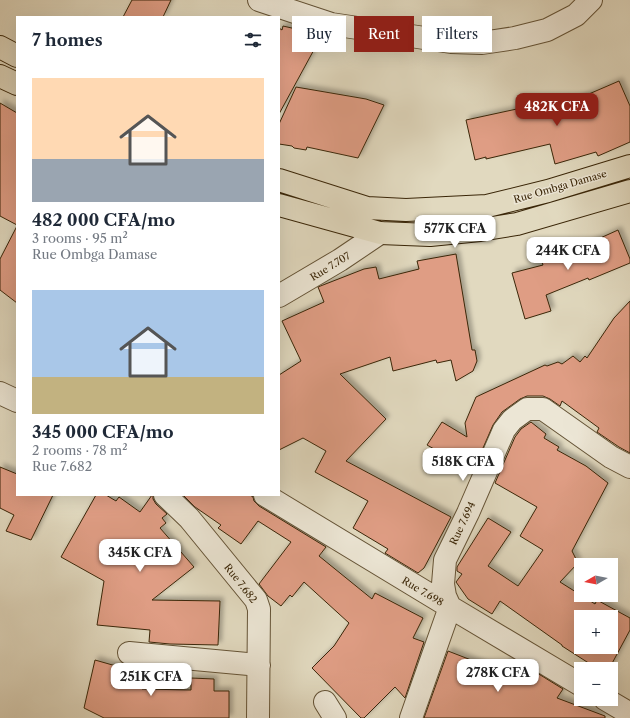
<!DOCTYPE html>
<html lang="en">
<head>
<meta charset="utf-8">
<style>
	:root { --surface:#fff; --page:#f2f2f3; --text:#1f2937; --muted:#747a83; --accent:#8f2418 }
	body { margin:0; font-family:"Libre Caslon Text",serif; background:var(--page); color:var(--text); height:100vh; display:flex; flex-direction:column; font-size:15px; white-space:nowrap }
	* { box-sizing:border-box; margin:0 }
	p { font-size:13px; color:var(--muted) }
	.icon { flex:none; width:22px; height:22px; fill:none; stroke:currentColor; stroke-width:2; stroke-linecap:round; stroke-linejoin:round }
	.map { position:relative; flex:1; overflow:hidden }
	.details { position:absolute; left:16px; top:16px; width:264px; height:480px; display:flex; flex-direction:column; background:var(--surface); border-radius:0px; box-shadow:0 4px 16px #0002 }
	.details>* { flex:none }
	.guide { position:absolute; left:292px; top:16px; width:278px; height:36px; display:flex; gap:8px }
	.needle { width:26px; rotate:261deg }
	.tools { position:absolute; left:574px; top:558px; display:grid; gap:8px }
	.tools a { display:grid; place-items:center; width:44px; height:44px; border-radius:0px; background:var(--surface); box-shadow:0 4px 16px #0002; font-size:20px }
	.price { position:absolute; translate:-50% -34px; padding:0 9px; border-radius:8px; background:#fff; color:#222; font-size:13px; line-height:26px; filter:drop-shadow(0 1px 2px #0008) }
	.price::after { content:''; position:absolute; left:50%; top:24px; width:12px; height:9px; margin-left:-6px; background:inherit; clip-path:polygon(0 0,100% 0,50% 100%) }
	.price.selected { background:var(--accent); color:#fff }
	ul { padding:0; list-style:none }
	li { display:grid; align-content:center; gap:8px; height:212px; padding:0 16px }
	li span { display:grid; place-items:center; height:124px; border-radius:0px; color:#555 }
	li>.icon { margin-inline-start:auto }
	span .icon { width:72px; height:72px; fill:#fffc; stroke-width:1 }
	li b { font-size:17px }
	h2 { display:flex; justify-content:space-between; align-items:center; height:48px; padding:0 16px; font-size:17px }
	.tag { padding:0 14px; border-radius:0px; background:var(--surface); box-shadow:0 4px 16px #0002; font-size:14px; line-height:36px }
	.tag.selected { background:var(--accent); color:#fff }
	.map>svg:first-child { display:block }
	.building { fill:#df9d84; stroke:#3a2608; fill-rule:evenodd; filter:url(#shadow) }
	.lines { fill:none; stroke-linecap:round; stroke-linejoin:round }
	.minor-casing { stroke:#645336; stroke-width:24 }
	.major-casing { stroke:#3a2608; stroke-width:24 }
	.minor { stroke:#ece6d5; stroke-width:22 }
	.major { stroke:#e1d9bf; stroke-width:22 }
	.labels { text-anchor:middle; stroke-width:3; stroke-linejoin:round; paint-order:stroke }
	.street-label { font-size:10px; fill:#3a2608; stroke:#ece6d5 }
</style>
</head>
<body>
<div class="map">
<svg width="630" height="718" viewBox="0 0 630 718">
	<defs>
		<filter id="shadow"><feDropShadow dx="3.5" dy="-3.5" stdDeviation="2" flood-color="#0004"/></filter>
	</defs>
	<rect width="100%" height="100%" fill="#e1d9bf"/>
	<filter id="stains"><feTurbulence type="fractalNoise" baseFrequency=".005" numOctaves="4"/><feColorMatrix values="0 0 0 0 .2 0 0 0 0 .09 0 0 0 0 .02 0 0 0 .5 -.17"/></filter>
	<radialGradient id="worn" r=".72"><stop offset=".6" stop-color="#630" stop-opacity="0"/><stop offset="1" stop-color="#630" stop-opacity=".3"/></radialGradient>
	<!-- building -->
	<path class="building" d="M132 0H171L163 17H123Z
		M283 26 322 35 279 114V28L282 30Z
		M619 81 630 106V142L598 156 596 152 555 164 550 144 486 159V157L475 160 466 120 526 107 527 112 566 100 568 103Z
		M296 87 366 99 384 105 358 158 307 147 306 150 294 148 292 146 279 144V124Z
		M0 103 17 113V225L0 216Z
		M17 226V303L0 290V259Z
		M618 230 630 259V263L589 280 588 278 546 295 551 311 525 319 512 273 543 265 541 260 575 246 576 249Z
		M456 254 472 350H475L477 361 473 371 456 381 451 360 437 363 436 360 393 371 390 357 340 374 386 419 346 461 451 517 424 568 418 573 385 553 388 549 353 528 368 501 315 472 326 451 303 438 279 450V375L301 361 282 321 324 302 318 287 323 285 364 269 376 267 379 279 419 269 417 261Z
		M630 301V453L619 447 597 432 599 428 562 401 560 406 550 399 543 396H527L520 399 502 412 493 425 473 471 427 445 442 422 467 437 465 423 476 397 545 365 547 366 558 362 562 364 573 356 580 362 585 356 587 358 614 318Z
		M531 422 546 434 544 438 559 447 557 450 586 466 608 483 572 551 578 563 560 582 595 604 597 600 630 618V630L609 669H598L562 646V645L500 601 492 614 468 599 456 582 462 574 457 571V567L488 518 511 532 488 566 518 586 543 550 520 536 537 507 495 483 515 437 521 429ZM581 617H611V647H581Z
		M0 467 17 474V495H53L31 540 6 531 14 515 0 508Z
		M96 495H106L116 501 119 497 140 512 152 495H153V499L156 504 167 514 162 518 166 523 160 528 194 567 152 600 220 601 218 645 170 644 149 642 150 630 97 625 104 581 61 557Z
		M183 495H250L253 497 254 501 259 506 326 547 319 556 372 599 375 593 423 618 413 638 424 642 405 698 395 687 364 718H361L312 668 334 646 349 623 304 582 292 597 290 595 281 606 268 596 259 584 291 542 258 521 241 544 218 528 221 525 195 507Z
		M448 651 502 672 508 660 529 668 563 689 557 698 605 716V718H424Z
		M95 660 144 674 142 689 191 690V678L214 679V691H229V718H104L84 708Z"/>
	<g class="lines">
		<!-- minor casing -->
		<g class="minor-casing">
			<path id="minor" d="M259 0 331 24 451 42 482 43 515 38 547 30 576 15 591 0
				M279 296 340 260 380 233
				M0 393 17 401
				M165 495 189 518 256 600 259 609 258 718
				M265 495 450 607 581 685
				M129 653 259 665
				M605 699 627 712
				M325 702 335 718
				M411 718 450 607 445 596 443 584 445 560 468 513 504 430 512 420 527 409H543L611 457 630 467"/>
		</g>
		<!-- major casing -->
		<g class="major-casing">
			<path id="major" d="M0 47 17 56
				M0 76 17 84
				M279 180 367 208 406 210 487 206 548 191 630 166
				M279 205 380 233 430 235 480 230 517 224 630 191"/>
		</g>
		<!-- minor -->
		<use href="#minor" class="minor"/>
		<!-- major -->
		<use href="#major" class="major"/>
	</g>
	<g class="labels">
		<!-- street labels -->
		<g class="street-label">
			<text transform="translate(560 186) rotate(-16)" y="4">Rue Ombga Damase</text>
			<text transform="translate(330 266) rotate(-32)" y="4">Rue 7.707</text>
			<text transform="translate(462 523) rotate(-65)" y="4">Rue 7.694</text>
			<text transform="translate(241 583) rotate(52)" y="4">Rue 7.682</text>
			<text transform="translate(423 591) rotate(31)" y="4">Rue 7.698</text>
		</g>
	</g>
	<rect width="100%" height="100%" filter="url(#stains)"/>
	<rect width="100%" height="100%" fill="url(#worn)"/>
</svg>
<div class="tools">
<a><svg class="needle" viewBox="-14 -14 28 28"><path d="M0-13l5 13h-10z" fill="#e53935"/><path d="M0 13l5-13h-10z" fill="#747a83"/></svg></a>
<a>+</a>
<a>−</a>
</div>
<b class="price selected" style="left:557px;top:127px">482K CFA</b>
<b class="price" style="left:455px;top:249px">577K CFA</b>
<b class="price" style="left:568px;top:271px">244K CFA</b>
<b class="price" style="left:463px;top:482px">518K CFA</b>
<b class="price" style="left:140px;top:573px">345K CFA</b>
<b class="price" style="left:498px;top:693px">278K CFA</b>
<b class="price" style="left:151px;top:697px">251K CFA</b>
<div class="guide">
<a class="tag">Buy</a>
<a class="tag selected">Rent</a>
<a class="tag">Filters</a>
</div>
<section class="details">
<h2>7 homes<svg class="icon" aria-label="filters" viewBox="0 0 24 24"><path d="M4 7h16M4 17h16"/><circle cx="9" cy="7" r="2"/><circle cx="15" cy="17" r="2"/></svg></h2>
<ul>
<li><span style="background:linear-gradient(#ffd9b3 65%,#9aa5b1 0)"><svg class="icon" aria-label="home" viewBox="0 0 24 24"><path d="M3 11l9-7 9 7M6 9v11h12V9"/></svg></span><div><b>482 000 CFA/mo</b><p>3 rooms · 95 m²</p><p>Rue Ombga Damase</p></div></li>
<li><span style="background:linear-gradient(#a9c7e8 70%,#c2b280 0)"><svg class="icon" aria-label="home" viewBox="0 0 24 24"><path d="M3 11l9-7 9 7M6 9v11h12V9"/></svg></span><div><b>345 000 CFA/mo</b><p>2 rooms · 78 m²</p><p>Rue 7.682</p></div></li>
</ul>
</section>
</div>
</body>
</html>
